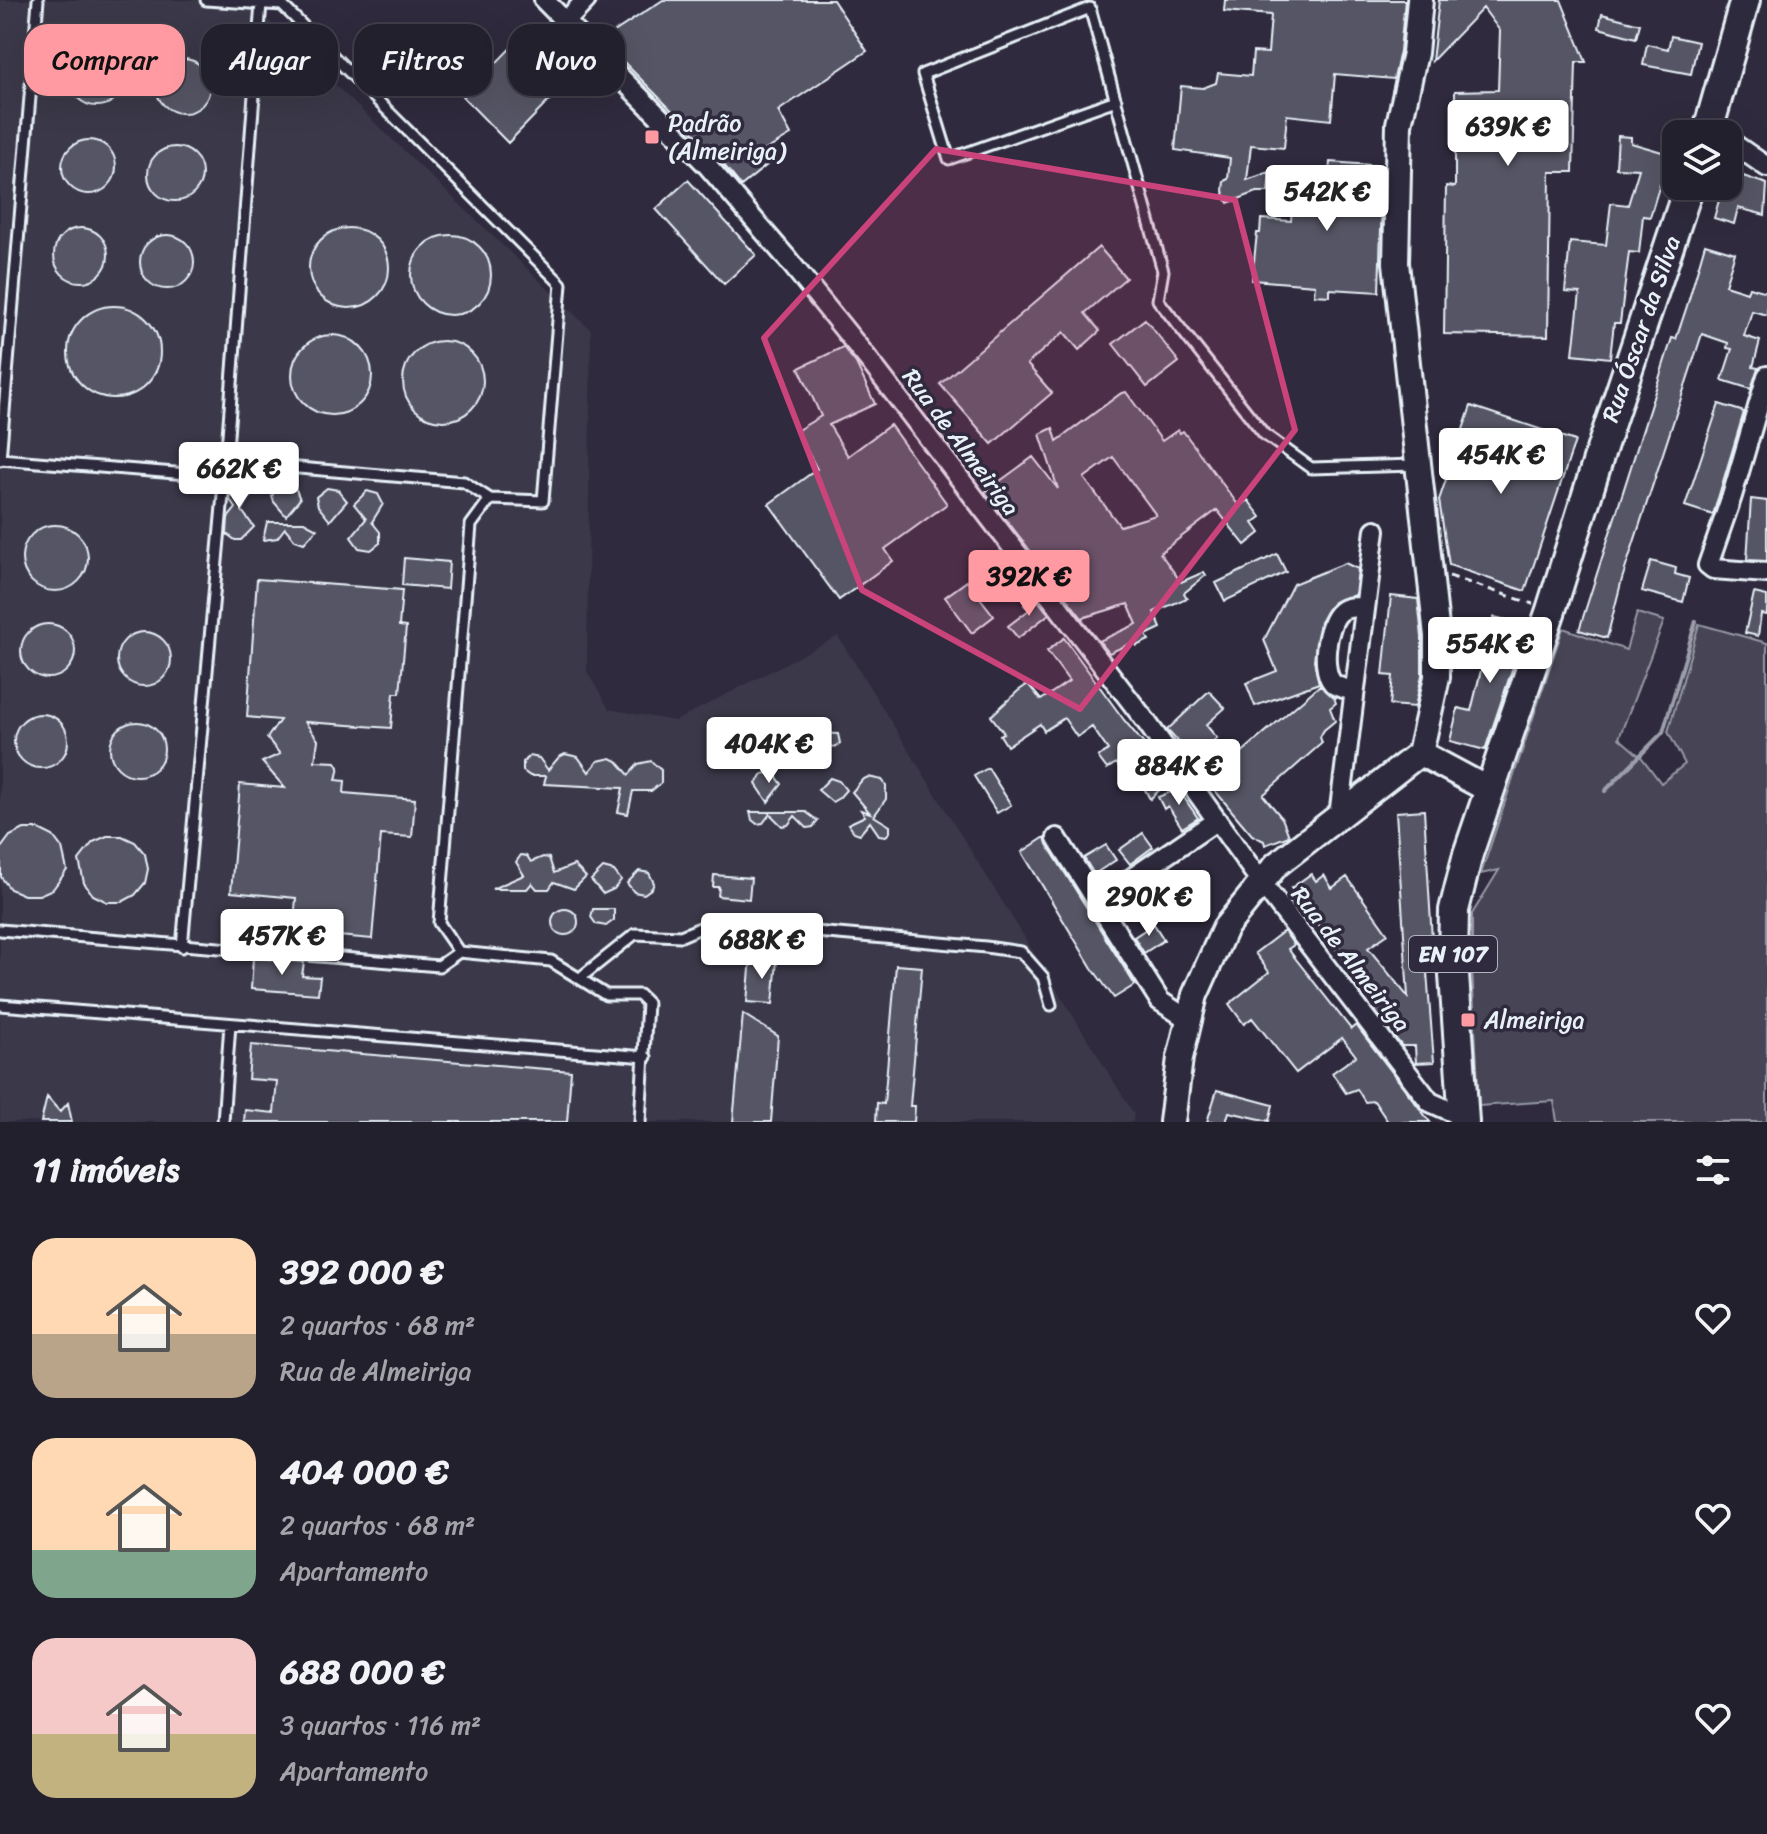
<!DOCTYPE html>
<html lang="pt">
<head>
<meta charset="utf-8">
<style>
	:root { --surface:#23202e; --page:#2f2d3a; --text:#f1f3f6; --muted:#a3a3aa; --line:#403e4a; --accent:#ff9aa2 }
	body { margin:0; font-family:Sriracha,sans-serif; background:var(--page); color:var(--text); height:100vh; display:flex; flex-direction:column; font-size:30px; white-space:nowrap }
	* { box-sizing:border-box; margin:0 }
	p { font-size:26px; color:var(--muted) }
	.icon { flex:none; width:44px; height:44px; fill:none; stroke:currentColor; stroke-width:2; stroke-linecap:round; stroke-linejoin:round }
	.map { position:relative; height:1122px; overflow:hidden }
	.details { display:flex; flex-direction:column; background:var(--surface); flex:1 }
	.details>* { flex:none }
	.guide { position:absolute; left:24px; top:24px; width:800px; height:72px; display:flex; gap:16px }
	.controls { position:absolute; left:1662px; top:120px; display:grid; gap:16px }
	.controls a { display:grid; place-items:center; width:80px; height:80px; border-radius:16px; background:var(--surface); box-shadow:0 8px 32px #0002,0 0 0 2px var(--line); font-size:40px }
	.price { position:absolute; translate:-50% -68px; padding:0 18px; border-radius:8px; background:#fff; color:#222; font-size:26px; line-height:52px; filter:drop-shadow(0 2px 4px #0008) }
	.price::after { content:''; position:absolute; left:50%; top:48px; width:24px; height:18px; margin-left:-12px; background:inherit; clip-path:polygon(0 0,100% 0,50% 100%) }
	.price.selected { background:var(--accent); color:#111 }
	ul { padding:0; list-style:none }
	li { display:flex; align-items:center; gap:24px; height:200px; padding:0 32px }
	li span { display:grid; place-items:center; flex:none; width:224px; height:160px; border-radius:24px; color:#555 }
	li>.icon { margin-inline-start:auto }
	span .icon { width:96px; height:96px; fill:#fffc; stroke-width:1 }
	li b { font-size:34px }
	h2 { display:flex; justify-content:space-between; align-items:center; height:96px; padding:0 32px; font-size:34px }
	.tag { padding:0 28px; border-radius:24px; background:var(--surface); box-shadow:0 8px 32px #0002,0 0 0 2px var(--line); font-size:28px; line-height:72px }
	.tag.selected { background:var(--accent); color:#111 }
	.map>svg:first-child { display:block }
	.built { fill:#3b3749 }
	.green { fill:#464455; stroke:#979aa6; stroke-width:2 }
	.lines { fill:none; stroke-linecap:round; stroke-linejoin:round }
	.stream { stroke:#9c9fab; stroke-width:4 }
	.building { fill:#575565; stroke:#e8f1f8; stroke-width:2; fill-rule:evenodd }
	.lane-casing { stroke:#e8f1f8; stroke-width:15 }
	.street-casing { stroke:#e8f1f8; stroke-width:24 }
	.secondary-casing { stroke:#e8f1f8; stroke-width:30 }
	.primary-casing { stroke:#e8f1f8; stroke-width:34 }
	.path { stroke:#e8f1f8; stroke-width:3; stroke-dasharray:8 6; stroke-linecap:butt }
	.lane { stroke:#2f2a3d; stroke-width:9 }
	.street { stroke:#2f2a3d; stroke-width:18 }
	.secondary { stroke:#2f2a3d; stroke-width:24 }
	.primary { stroke:#2f2a3d; stroke-width:28 }
	.marked { fill:#ca437a; fill-opacity:0.2; stroke:#ca437a; stroke-width:6; stroke-linejoin:round }
	.poi-dot { fill:#ff9aa2; stroke:#2f2a3d; stroke-width:3 }
	.labels { text-anchor:middle; stroke-width:7; stroke-linejoin:round; paint-order:stroke }
	.shield { fill:#2f2a3d; stroke:#b0b5c0; stroke-width:2 }
	.shield-label { font-size:22px; font-weight:bold; fill:#e8f1f8 }
	.poi-label { font-size:24px; fill:#e8f1f8; stroke:#2f2a3d; text-anchor:start }
	.street-label { font-size:24px; fill:#e8f1f8; stroke:#2f2a3d }
</style>
</head>
<body>
<div class="map">
<svg width="1767" height="1122" viewBox="0 0 1767 1122">
	<rect width="100%" height="100%" fill="#2f2a3d"/>
	<filter id="ink" filterUnits="userSpaceOnUse"><feTurbulence type="fractalNoise" baseFrequency=".0125" numOctaves="2"/><feDisplacementMap in="SourceGraphic" scale="16" xChannelSelector="R" yChannelSelector="G"/><feConvolveMatrix kernelMatrix="1 2 1 2 8 2 1 2 1" color-interpolation-filters="sRGB"/></filter>
	<g filter="url(#ink)">
		<!-- built -->
		<path class="built" d="M0 0H247L591 330 587 671 609 709 675 721 838 636 1134 1114 1133 1122H0Z"/>
		<!-- green -->
		<path class="green" d="M1637 613 1664 621 1619 738 1642 758 1661 783 1685 764 1668 732 1699 624 1767 643V1122H1557L1554 1101 1479 1106 1472 969V914L1499 870 1481 874 1563 628 1626 650Z"/>
		<g class="lines">
			<!-- stream -->
			<path class="stream" d="M1605 791 1663 732 1696 621"/>
		</g>
		<!-- building -->
		<path class="building" d="M663 0H833L867 51 778 111 791 135 759 154 767 165 741 186 715 154 602 40Z
			M1225 0H1405L1400 51 1394 79 1335 74 1331 120 1287 115 1284 148 1251 145 1247 180 1270 172 1268 192H1257L1228 203 1223 191 1224 181 1228 179 1230 158 1175 150 1181 86 1203 88 1216 83 1218 73 1251 76 1253 52 1268 53 1271 15 1224 11Z
			M1439 0H1561L1586 62H1576L1573 172H1550L1548 336 1444 334 1446 186 1455 187V91L1498 90 1500 31 1483 8 1432 61Z
			M1602 14 1640 24 1636 38 1599 28Z
			M531 27 576 73 508 143 463 97Z
			M1671 36 1698 42 1691 74 1643 65 1647 44 1668 49Z
			M70 79a27 27 0 1 1 54 0a27 27 0 1 1-54 0Z
			M156 86a27 27 0 1 1 54 0a27 27 0 1 1-54 0Z
			M1618 136 1631 137V143L1669 154 1650 217 1643 216 1639 253 1629 252 1620 323H1614L1610 358 1573 354 1580 293 1565 292 1570 242 1606 245 1611 203 1628 205 1639 169 1616 168Z
			M62 167a27 27 0 1 1 54 0a27 27 0 1 1-54 0Z
			M148 174a27 27 0 1 1 54 0a27 27 0 1 1-54 0Z
			M1330 162 1383 166 1379 292 1330 289V296L1314 295 1315 285 1252 280 1257 233H1260L1261 219 1291 221 1294 181 1318 182 1319 172 1329 173Z
			M1728 171 1767 184 1765 215 1738 208 1734 224 1714 218 1723 186H1728Z
			M688 180 756 255 724 284 656 209Z
			M309 268a40 40 0 1 1 80 0a40 40 0 1 1-80 0Z
			M54 255a27 27 0 1 1 54 0a27 27 0 1 1-54 0Z
			M411 275a40 40 0 1 1 80 0a40 40 0 1 1-80 0Z
			M140 262a27 27 0 1 1 54 0a27 27 0 1 1-54 0Z
			M1705 244 1735 253 1725 285 1747 292 1749 287 1767 292V315L1752 311 1744 336 1760 341 1753 367 1758 368 1751 389 1722 380 1732 349 1727 348 1728 343 1702 334 1622 579 1607 638 1579 630 1672 338 1676 339 1687 306Z
			M1099 247 1126 278 1085 313 1100 331 1079 350 1064 332 1027 364 1052 393 992 444 940 384Z
			M68 352a46 46 0 1 1 92 0a46 46 0 1 1-92 0Z
			M1145 319 1179 362 1147 387 1113 344Z
			M292 375a40 40 0 1 1 80 0a40 40 0 1 1-80 0Z
			M403 381a40 40 0 1 1 80 0a40 40 0 1 1-80 0Z
			M843 347 856 363 875 404 829 425 848 456 890 425 947 504 885 549 893 561 839 600 769 504 817 469 796 431 821 416 799 368Z
			M1126 392 1162 441 1178 430 1180 433 1183 431 1239 506 1248 500 1261 517 1253 523 1260 533 1245 545 1217 510 1160 553 1181 582 1204 572 1206 575 1184 593 1187 598 1154 612 1161 628 1146 635 1149 640 1136 646 1134 642 1109 653 1099 641 1137 624 1128 604 1082 618 985 492 1033 457 1058 489 1040 434 1053 428 1057 441 1120 394ZM1113 457 1156 515 1120 526 1084 478Z
			M1719 404 1744 412 1713 515 1685 506Z
			M1471 406 1575 441 1525 591 1449 565 1439 500Z
			M237 479 248 482 253 492 242 511 254 527 241 540H235L227 534 228 518 236 508 230 500 232 482Z
			M283 483 294 485 300 499 286 516 274 502 272 496 277 485Z
			M327 488 338 490 347 501 330 521 318 506 316 497Z
			M367 491 378 494 383 504 372 522 380 532V543L371 550 359 548 351 537 366 519 354 504Z
			M1751 499 1767 501V561L1747 560Z
			M267 522H304L317 529 304 543 295 540 285 528 277 538 263 540Z
			M22 558a33 33 0 1 1 66 0a33 33 0 1 1-66 0Z
			M1277 554 1286 572 1225 601 1216 583Z
			M404 558 449 562 447 589 402 585Z
			M1651 561 1676 568 1675 574 1689 578 1683 602 1642 591Z
			M1345 563 1358 569 1355 595 1333 602 1320 622 1314 660 1319 683 1255 706 1246 683 1277 671 1264 640 1293 584Z
			M257 579 402 590 399 626 406 627 400 693H394L391 728 305 722 318 740 315 761 336 762 339 767 336 780 345 781 344 793 415 799 412 837 381 835 372 939 293 932 296 898 231 892 240 784 285 788 262 762 280 754 267 738 280 720 247 717Z
			M967 581 994 616 972 633 945 597Z
			M1754 593 1767 596V615L1761 614 1758 636 1745 633Z
			M1391 596 1418 599 1422 637V675L1415 707 1390 705 1393 676 1383 675Z
			M1035 597 1049 614 1018 638 1008 626 1029 610 1024 605Z
			M1494 617 1527 625 1485 750 1450 741 1458 708 1471 711Z
			M21 651a27 27 0 1 1 54 0a27 27 0 1 1-54 0Z
			M117 659a27 27 0 1 1 54 0a27 27 0 1 1-54 0Z
			M1064 638 1124 720 1172 778 1150 799 1135 771 1127 777 1116 763 1107 769 1098 757 1108 750 1092 727 1077 737 1064 718 1044 731 1040 724 1007 746 1000 735 1004 733 991 716 1018 691 1028 684 1041 700 1069 681 1047 651Z
			M1320 685 1334 698 1336 703 1330 708 1335 721 1324 730 1320 737 1322 743 1263 795 1282 818 1289 836 1265 845 1264 841 1252 835 1236 816 1212 787 1208 777 1228 769 1232 761Z
			M1209 691 1225 708 1206 725 1217 738 1190 762 1179 747 1181 745 1167 730Z
			M14 741a27 27 0 1 1 54 0a27 27 0 1 1-54 0Z
			M110 749a27 27 0 1 1 54 0a27 27 0 1 1-54 0Z
			M819 733 838 734 840 743 835 747 829 746Z
			M565 754 578 757 589 772 598 761 611 758 617 761 629 775 638 764 651 761 661 770V783L651 791H633L628 814 618 812 623 788 544 784 546 776H530L523 771V762L530 756 539 758 548 770 559 757Z
			M988 768 1011 805 997 813 974 776Z
			M765 773 775 775 782 784 768 802 756 784 761 775Z
			M868 777 882 780 886 785V799L874 816 890 826V832L886 836 879 835 870 822 860 834 854 832 848 824 865 816 861 810 870 813 852 792 862 780Z
			M830 778 839 781 846 790 839 798 832 802 818 790Z
			M1178 789 1198 818 1182 828 1168 806 1164 809 1158 797Z
			M1424 810 1434 972H1427L1434 1062 1416 1063 1415 1046H1402L1396 1039 1395 1016 1380 1017 1376 1012V1003L1291 888 1311 874 1316 881 1324 875 1332 888 1347 877 1388 934 1368 948 1408 997 1396 812Z
			M750 812H806L818 821 813 827 807 828 795 816 788 825 782 826 770 814 763 823 757 824 752 820Z
			M24 829H39L53 836 62 848 67 870 53 889 39 895H24L10 889 1 877V848L10 836Z
			M1143 833 1153 847 1130 864 1119 850Z
			M107 836H122L135 842 145 854 148 869 145 883 135 895 122 902H107L93 895 84 883 79 860 93 842Z
			M1045 837 1047 844 1135 985 1114 998 1092 968 1022 852Z
			M1106 845 1116 860 1094 874 1084 858Z
			M521 855 527 856 531 862 543 857 549 858 554 873 574 865 586 877 574 889 554 882 549 889H537L532 883 527 889H492L524 875 516 862Z
			M603 868 614 871 621 880 614 889 603 894 591 880Z
			M639 871 649 873 654 883 652 888 644 894 634 892 627 883Z
			M714 875 751 878 749 899 718 896 719 887H713Z
			M593 909H614V920L606 926 596 924 591 917Z
			M552 922a13 13 0 1 1 26 0a13 13 0 1 1-26 0Z
			M1154 924 1164 940 1144 953 1134 937Z
			M1284 931 1294 945 1288 949 1351 1029 1356 1025 1430 1122H1388L1374 1101 1365 1102 1357 1089 1346 1093 1332 1073 1356 1056 1342 1038 1296 1073 1252 1018 1244 1024 1229 1004 1269 972 1255 953Z
			M253 958 304 962 302 976 320 977 318 994 251 989Z
			M751 958 777 960 773 1004 747 1002Z
			M896 965 922 967 910 1106H915L914 1122H876L877 1103 884 1104Z
			M743 1014 778 1036 771 1122H733Z
			M251 1045 571 1071 567 1122H244L245 1110 274 1113 277 1081 248 1079Z
			M1217 1090 1273 1105 1269 1121 1229 1112 1226 1122H1207Z
			M47 1097 60 1112 68 1103 72 1122H41Z"/>
		<g class="lines">
			<!-- lane casing -->
			<g class="lane-casing">
				<path id="lane" d="M206 0 282 5
					M277 0 561 284 543 501 490 499 471 525 439 923 459 952 551 961 606 995H639L647 1003 640 1122
					M1116 100 949 159 923 74 1090 8 1163 271 1158 300 1264 434 1311 468 1415 465
					M0 459 200 475 226 462 464 482 490 499
					M0 460 38 0
					M0 930 439 966 459 952
					M182 947 226 462 261 3
					M580 978 635 934 681 936 712 923 986 947 1021 952 1043 977 1051 1005
					M0 1005 646 1057
					M223 1122 230 1024"/>
			</g>
			<!-- street casing -->
			<g class="street-casing">
				<path id="street" d="M544 0 707 165 785 256 868 359 1145 720 1261 882 1430 1102 1464 1117
					M566 21 586 0
					M1728 140 1767 167
					M1767 376 1732 496 1708 565 1713 569 1767 573
					M1354 691C1348 689 1340 688 1335 685 1319 674 1326 623 1340 612 1347 606 1357 607 1365 607
					M1339 816 1375 530
					M1057 838 1160 1001 1189 1020
					M1097 902 1217 820"/>
			</g>
			<!-- secondary casing -->
			<g class="secondary-casing">
				<path id="secondary" d="M1420 753 1489 790
					M1172 1122 1180 1058 1195 995 1225 928 1276 865 1420 753 1437 677V636L1396 263 1399 124 1415 53 1420 0"/>
			</g>
			<!-- primary casing -->
			<g class="primary-casing">
				<path id="primary" d="M1707 134 1745 0
					M1464 1122 1453 960 1454 910 1468 854 1551 610 1603 444 1689 186"/>
			</g>
			<!-- path -->
			<path class="path" d="M1449 576 1533 604"/>
			<!-- lane -->
			<use href="#lane" class="lane"/>
			<!-- street -->
			<use href="#street" class="street"/>
			<!-- secondary -->
			<use href="#secondary" class="secondary"/>
			<!-- primary -->
			<use href="#primary" class="primary"/>
		</g>
	</g>
	<!-- marked area -->
	<path class="marked" d="M936 149 1235 200 1295 430 1080 709 862 590 764 338Z"/>
	<!-- markers -->
	<g class="poi-dot">
		<rect x="644" y="129" width="16" height="16" rx="4"/>
		<rect x="1460" y="1012" width="16" height="16" rx="4"/>
	</g>
	<g class="labels">
		<!-- shield labels -->
		<rect class="shield" x="1409" y="936" width="88" height="36" rx="6"/>
		<g class="shield-label">
			<text x="1453" y="962">EN 107</text>
		</g>
		<!-- poi labels -->
		<g class="poi-label">
			<text x="668" y="131">Padrão<tspan x="668" dy="28">(Almeiriga)</tspan></text>
			<text x="1484" y="1028">Almeiriga</text>
		</g>
		<!-- street labels -->
		<g class="street-label">
			<text transform="translate(1641 329) rotate(-71)" y="8">Rua Óscar da Silva</text>
			<text transform="translate(961 442) rotate(53)" y="8">Rua de Almeiriga</text>
			<text transform="translate(1351 959) rotate(52)" y="8">Rua de Almeiriga</text>
		</g>
	</g>
</svg>
<div class="controls">
<a><svg class="icon" aria-label="layers" viewBox="0 0 24 24"><path d="M12 4l9 5-9 5-9-5zM3 14l9 5 9-5"/></svg></a>
</div>
<b class="price" style="left:1508px;top:168px">639K €</b>
<b class="price" style="left:1327px;top:233px">542K €</b>
<b class="price" style="left:1501px;top:496px">454K €</b>
<b class="price" style="left:239px;top:510px">662K €</b>
<b class="price selected" style="left:1029px;top:618px">392K €</b>
<b class="price" style="left:1490px;top:685px">554K €</b>
<b class="price" style="left:769px;top:785px">404K €</b>
<b class="price" style="left:1179px;top:807px">884K €</b>
<b class="price" style="left:1149px;top:938px">290K €</b>
<b class="price" style="left:282px;top:977px">457K €</b>
<b class="price" style="left:762px;top:981px">688K €</b>
<div class="guide">
<a class="tag selected">Comprar</a>
<a class="tag">Alugar</a>
<a class="tag">Filtros</a>
<a class="tag">Novo</a>
</div>
</div>
<section class="details">
<h2>11 imóveis<svg class="icon" aria-label="filters" viewBox="0 0 24 24"><path d="M4 7h16M4 17h16"/><circle cx="9" cy="7" r="2"/><circle cx="15" cy="17" r="2"/></svg></h2>
<ul>
<li><span style="background:linear-gradient(#ffd9b3 60%,#b9a48a 0)"><svg class="icon" aria-label="home" viewBox="0 0 24 24"><path d="M3 11l9-7 9 7M6 9v11h12V9"/></svg></span><div><b>392 000 €</b><p>2 quartos · 68 m²</p><p>Rua de Almeiriga</p></div><svg class="icon" aria-label="heart" viewBox="0 0 24 24"><path d="M12 20l-8-8c-3-5 5-10 8-4 3-6 11-1 8 4z"/></svg></li>
<li><span style="background:linear-gradient(#ffd9b3 70%,#7fa58c 0)"><svg class="icon" aria-label="home" viewBox="0 0 24 24"><path d="M3 11l9-7 9 7M6 9v11h12V9"/></svg></span><div><b>404 000 €</b><p>2 quartos · 68 m²</p><p>Apartamento</p></div><svg class="icon" aria-label="heart" viewBox="0 0 24 24"><path d="M12 20l-8-8c-3-5 5-10 8-4 3-6 11-1 8 4z"/></svg></li>
<li><span style="background:linear-gradient(#f6c9c9 60%,#c2b280 0)"><svg class="icon" aria-label="home" viewBox="0 0 24 24"><path d="M3 11l9-7 9 7M6 9v11h12V9"/></svg></span><div><b>688 000 €</b><p>3 quartos · 116 m²</p><p>Apartamento</p></div><svg class="icon" aria-label="heart" viewBox="0 0 24 24"><path d="M12 20l-8-8c-3-5 5-10 8-4 3-6 11-1 8 4z"/></svg></li>
</ul>
</section>
</body>
</html>
